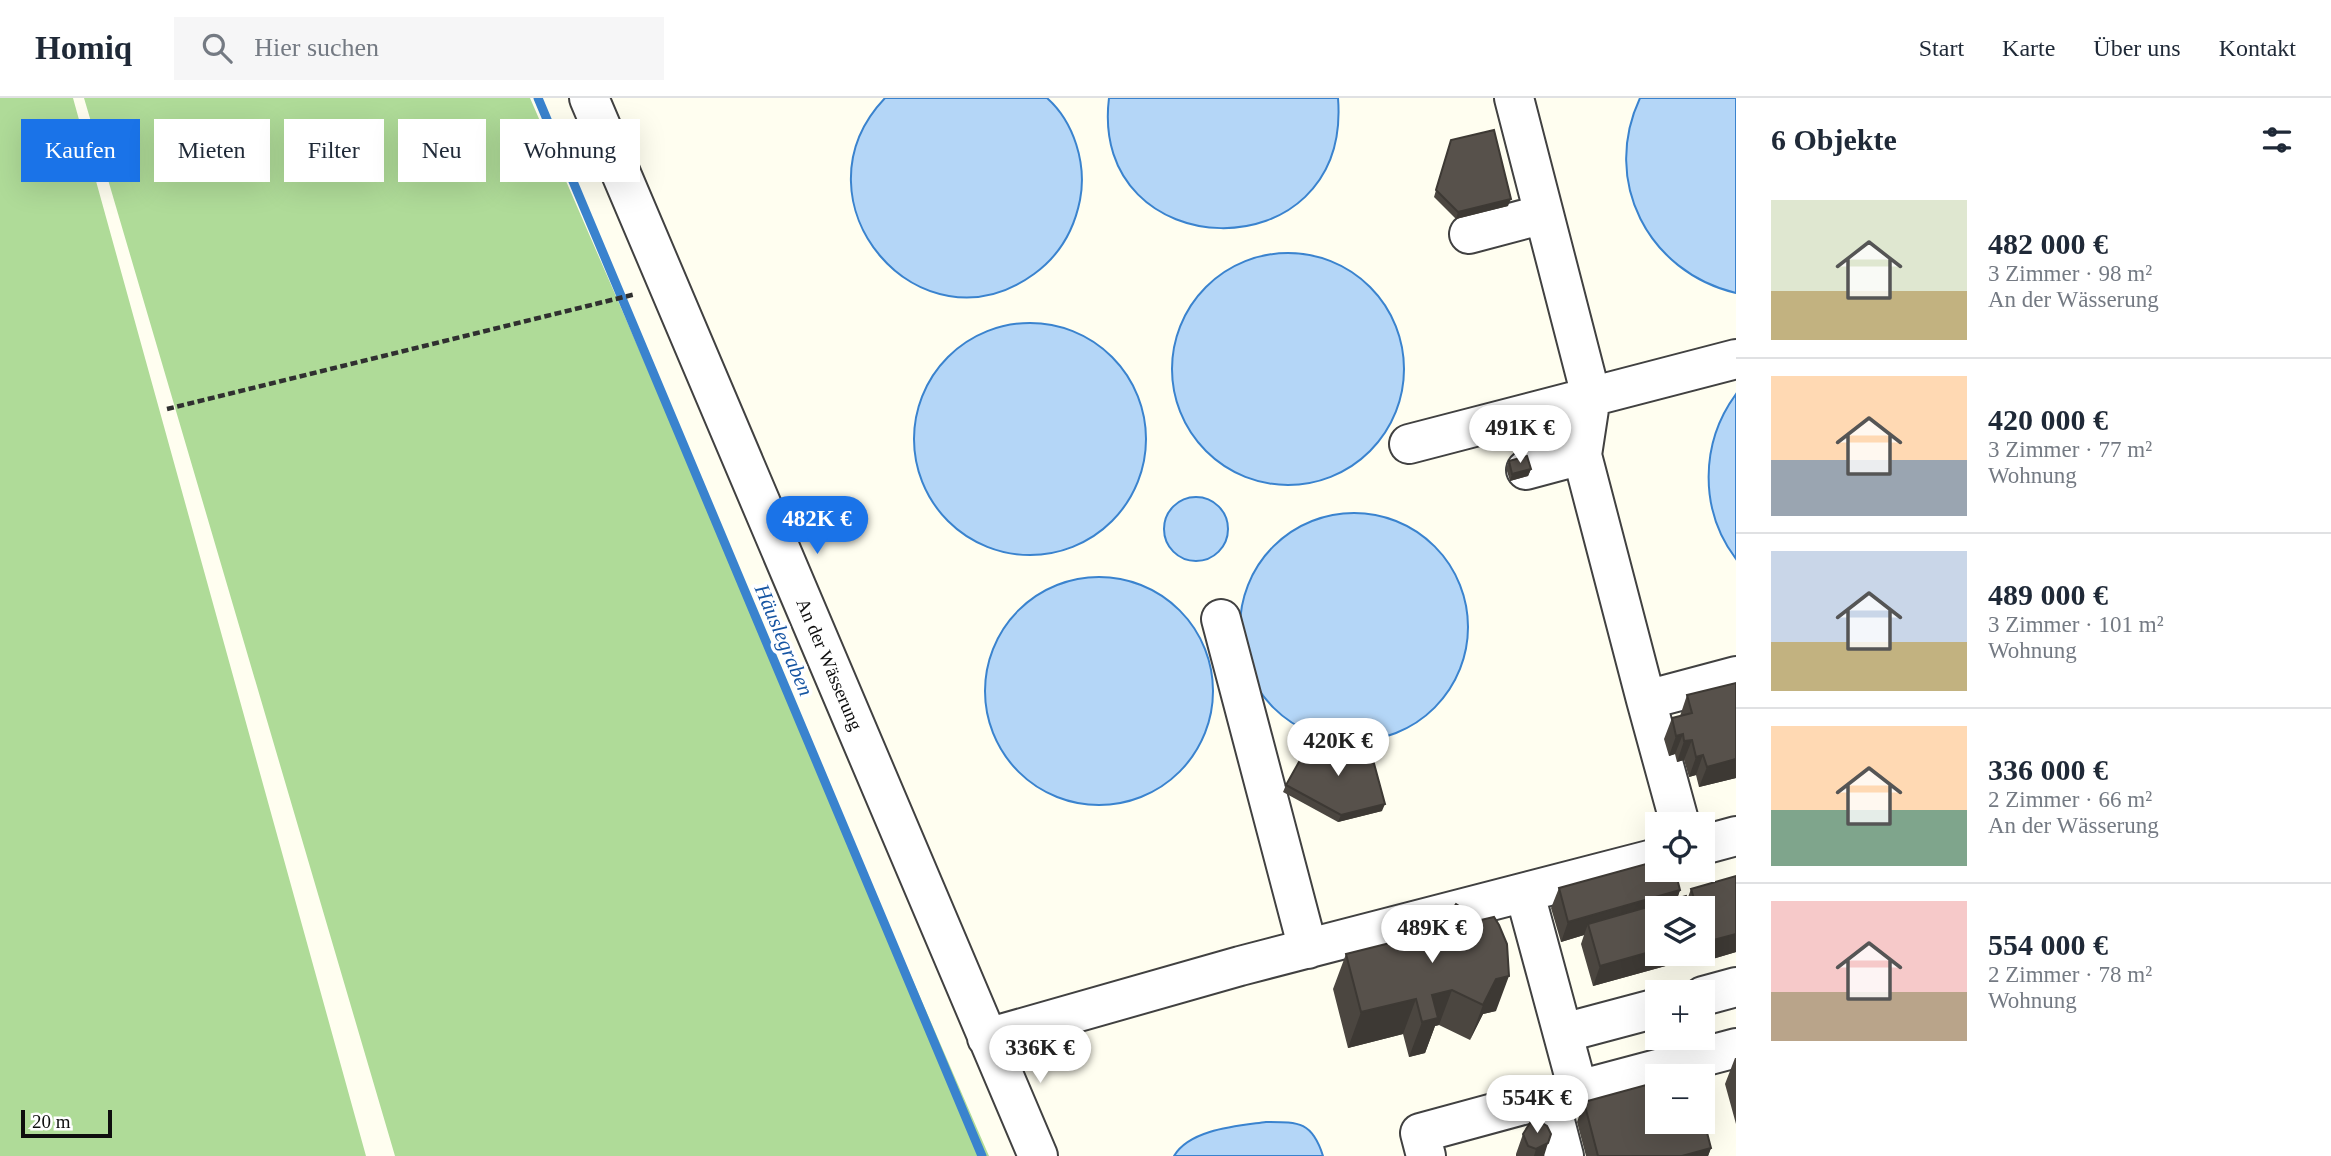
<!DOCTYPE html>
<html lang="de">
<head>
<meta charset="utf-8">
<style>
	:root { --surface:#fff; --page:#f6f6f7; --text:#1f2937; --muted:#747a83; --line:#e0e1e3; --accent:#1a73e8 }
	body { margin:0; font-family:"Times New Roman",serif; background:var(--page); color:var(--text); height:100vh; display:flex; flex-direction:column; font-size:26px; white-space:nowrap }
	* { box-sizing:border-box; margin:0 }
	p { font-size:23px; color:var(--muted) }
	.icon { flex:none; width:38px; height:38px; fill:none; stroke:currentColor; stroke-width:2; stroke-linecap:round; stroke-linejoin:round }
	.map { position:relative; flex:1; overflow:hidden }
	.drawer { display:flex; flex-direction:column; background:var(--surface); width:595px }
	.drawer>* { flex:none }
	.guide { position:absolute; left:21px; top:21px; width:665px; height:63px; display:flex; gap:14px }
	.tools { position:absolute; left:1645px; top:714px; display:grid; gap:14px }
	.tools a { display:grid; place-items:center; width:70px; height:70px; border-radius:0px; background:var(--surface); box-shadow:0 7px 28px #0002; font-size:35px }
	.scale { position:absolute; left:21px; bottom:18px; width:91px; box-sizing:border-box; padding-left:7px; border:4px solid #0e0e0e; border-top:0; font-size:19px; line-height:24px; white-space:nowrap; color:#0e0e0e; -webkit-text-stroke:5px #fff; paint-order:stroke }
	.price { position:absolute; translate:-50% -60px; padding:0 16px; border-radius:24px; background:#fff; color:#222; font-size:23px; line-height:46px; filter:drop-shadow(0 2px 4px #0008) }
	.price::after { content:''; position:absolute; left:50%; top:42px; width:21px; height:16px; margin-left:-10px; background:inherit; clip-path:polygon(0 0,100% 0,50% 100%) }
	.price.active { background:var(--accent); color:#fff }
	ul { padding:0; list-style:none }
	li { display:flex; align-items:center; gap:21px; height:175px; padding:0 35px }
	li+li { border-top:2px solid var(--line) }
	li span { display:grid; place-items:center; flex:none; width:196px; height:140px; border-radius:0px; color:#555 }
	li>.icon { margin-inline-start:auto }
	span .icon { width:84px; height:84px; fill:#fffc; stroke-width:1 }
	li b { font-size:30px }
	h2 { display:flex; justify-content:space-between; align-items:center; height:84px; padding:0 35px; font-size:30px }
	.pill { padding:0 24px; border-radius:0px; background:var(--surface); box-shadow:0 7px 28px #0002; font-size:24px; line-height:63px }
	.pill.active { background:var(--accent); color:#fff }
	header { display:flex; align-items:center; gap:42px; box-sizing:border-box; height:98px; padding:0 35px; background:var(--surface); border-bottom:2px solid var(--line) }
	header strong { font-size:33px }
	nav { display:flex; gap:38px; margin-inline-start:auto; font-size:24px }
	.search { width:490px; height:63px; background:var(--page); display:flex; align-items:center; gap:18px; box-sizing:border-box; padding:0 24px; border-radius:0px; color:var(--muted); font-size:26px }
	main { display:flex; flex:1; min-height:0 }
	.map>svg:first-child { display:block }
	.forest { fill:#afdb98 }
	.water { fill:#b4d6f7; stroke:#3a83ce; stroke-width:2 }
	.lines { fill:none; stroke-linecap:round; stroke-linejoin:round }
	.stream { stroke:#3a83ce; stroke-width:9 }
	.minor-casing { stroke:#414141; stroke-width:42 }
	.path { stroke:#303030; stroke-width:4.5; stroke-dasharray:7 3.5; stroke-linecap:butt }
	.minor { stroke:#fff; stroke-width:38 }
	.wall { fill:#4b4640 }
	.shaded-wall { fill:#3d3934 }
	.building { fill:#57514b; stroke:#3d3934; stroke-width:2 }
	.labels { text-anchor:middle; stroke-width:7; stroke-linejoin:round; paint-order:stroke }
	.street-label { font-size:19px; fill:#0e0e0e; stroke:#fff }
	.water-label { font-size:21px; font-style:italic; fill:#1655a2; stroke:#fff }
</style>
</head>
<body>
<header>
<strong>Homiq</strong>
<div class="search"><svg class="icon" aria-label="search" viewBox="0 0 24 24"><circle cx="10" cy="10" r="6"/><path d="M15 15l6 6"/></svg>Hier suchen</div>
<nav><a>Start</a><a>Karte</a><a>Über uns</a><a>Kontakt</a></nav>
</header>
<main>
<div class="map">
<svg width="1736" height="1058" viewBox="0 0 1736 1058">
	<rect width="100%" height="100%" fill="#fffef0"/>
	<!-- forest -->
	<path class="forest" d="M0 0H73L366 1058H0Z
		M84 0H530L989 1058H395Z"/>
	<!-- water -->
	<path class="water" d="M885 0H1047C1074 24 1087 66 1080 102 1074 132 1059 158 1034 176 920 259 787 103 885 0Z
		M1109 0H1338C1352 178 1088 169 1109 0Z
		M1640 0H1736V195C1648 174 1601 83 1640 0Z
		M1172 271a116 116 0 1 1 232 0a116 116 0 1 1-232 0Z
		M914 341a116 116 0 1 1 232 0a116 116 0 1 1-232 0Z
		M1736 296V461C1699 412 1700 345 1736 296Z
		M1164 431a32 32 0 1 1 64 0a32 32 0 1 1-64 0Z
		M1240 529a114 114 0 1 1 228 0a114 114 0 1 1-228 0Z
		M985 593a114 114 0 1 1 228 0a114 114 0 1 1-228 0Z
		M1266 1024C1298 1024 1312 1023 1323 1058H1174C1190 1031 1238 1028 1266 1024Z"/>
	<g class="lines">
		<!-- stream -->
		<path class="stream" d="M538 0 982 1058"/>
		<!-- minor casing -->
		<g class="minor-casing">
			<path id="minor" d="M589 0 1038 1058
				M1514 0 1591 298 1582 357 1646 602
				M1469 136 1544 116
				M1409 346 1736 261
				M1526 372 1582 357
				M1221 521 1308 851
				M1680 726 1646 602 1736 578
				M1703 747 1736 738
				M1703 898 1736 889
				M1563 935 1657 910
				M987 940 1240 868 1657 760
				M1578 992 1736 950
				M1549 1000 1564 1058
				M1426 1058 1420 1035 1578 992 1525 796"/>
		</g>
		<!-- path -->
		<path class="path" d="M167 311 636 196"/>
		<!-- minor -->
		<use href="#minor" class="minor"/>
	</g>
	<!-- wall -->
	<path class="wall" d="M1449 49 1508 108 1456 121 1434 99Z
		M1509 363 1531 371 1528 378 1510 383 1506 370Z
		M1736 585V680L1699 689 1696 677 1689 679 1684 662 1677 664 1675 656 1669 658 1664 641 1672 620 1680 618 1687 597Z
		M1341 655 1382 713 1338 724 1283 694 1286 687Z
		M1736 778V854L1699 865 1696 856H1703V810H1657V856H1693L1691 861 1593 888 1581 846 1584 837 1561 844 1551 810 1559 790 1680 792 1677 801 1687 802 1691 791Z
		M1481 822 1496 913 1483 916 1470 942 1439 927 1435 928 1425 955 1409 959 1403 936 1348 950 1333 891 1346 856 1394 844 1399 830 1415 839Z
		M1735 960H1736V1026L1725 986Z
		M1584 1004 1711 1050 1708 1058H1586L1577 1024Z
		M1523 1036 1544 1058H1516V1056Z"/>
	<!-- shaded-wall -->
	<path class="shaded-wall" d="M1511 101 1508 108 1456 121 1458 114Z
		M1531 371 1528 378 1510 383 1512 376Z
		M1683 636 1675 656 1669 658 1676 638Z
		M1692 642 1684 662 1677 664 1684 643Z
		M1703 657 1696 677 1689 679 1696 659Z
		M1736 661V680L1699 689 1707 669Z
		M1385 706 1382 713 1338 724 1341 717Z
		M1680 792 1674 810 1588 826 1584 837 1561 844 1568 824Z
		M1736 836V854L1699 865 1706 844Z
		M1657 852V856H1693L1691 861 1593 888 1600 868Z
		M1509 878 1496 913 1483 916 1470 942 1483 907 1496 881Z
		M1452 892 1439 927 1435 928 1425 955 1409 959 1432 897Z
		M1416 901 1403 936 1348 950 1361 914Z
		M1711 991 1703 1011V993Z
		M1548 1045 1544 1058H1534L1536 1051Z
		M1711 1050 1708 1058H1682Z"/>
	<!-- building -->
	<path class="building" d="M1494 32 1511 101 1458 114 1436 92 1451 42Z
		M1527 358 1531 371 1512 376 1509 363Z
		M1736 585V661L1707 669 1703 657 1696 659 1692 642 1684 643 1683 636 1676 638 1672 620 1692 615 1687 597Z
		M1313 639 1341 655 1369 647 1385 706 1341 717 1286 687Z
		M1657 763V772H1675L1680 792 1568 824 1559 790Z
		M1736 778V836L1706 844 1703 832V810H1697L1691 791Z
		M1686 798 1690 810H1657V852L1600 868 1588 826Z
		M1456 806 1481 822 1494 819 1499 827 1507 846 1509 878 1496 881 1483 907 1452 892 1432 897 1438 920 1422 924 1416 901 1361 914 1346 856 1402 842 1399 830 1411 827 1415 839 1436 834Z
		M1705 972 1711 991 1703 993V978H1680Z
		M1657 984V1024H1703V1019L1711 1050 1682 1058H1598L1584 1004Z
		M1539 1023 1547 1028 1551 1036 1548 1045 1536 1051 1528 1048 1523 1036 1530 1025Z"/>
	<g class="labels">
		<!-- street labels -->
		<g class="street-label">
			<text transform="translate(830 566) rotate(67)" y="7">An der Wässerung</text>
		</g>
		<!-- water labels -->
		<g class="water-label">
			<text transform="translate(784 542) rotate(67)" y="7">Häuslegraben</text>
		</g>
	</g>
</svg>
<div class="tools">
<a><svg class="icon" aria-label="locate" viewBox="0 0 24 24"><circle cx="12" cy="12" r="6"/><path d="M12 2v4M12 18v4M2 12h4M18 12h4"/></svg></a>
<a><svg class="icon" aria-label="layers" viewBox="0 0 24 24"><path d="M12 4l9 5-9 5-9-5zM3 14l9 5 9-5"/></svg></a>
<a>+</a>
<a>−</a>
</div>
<div class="scale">20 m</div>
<b class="price" style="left:1520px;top:367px">491K €</b>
<b class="price active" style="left:817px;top:458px">482K €</b>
<b class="price" style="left:1338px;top:680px">420K €</b>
<b class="price" style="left:1432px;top:867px">489K €</b>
<b class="price" style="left:1040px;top:987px">336K €</b>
<b class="price" style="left:1537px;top:1037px">554K €</b>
<div class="guide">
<a class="pill active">Kaufen</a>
<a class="pill">Mieten</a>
<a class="pill">Filter</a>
<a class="pill">Neu</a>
<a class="pill">Wohnung</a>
</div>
</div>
<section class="drawer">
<h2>6 Objekte<svg class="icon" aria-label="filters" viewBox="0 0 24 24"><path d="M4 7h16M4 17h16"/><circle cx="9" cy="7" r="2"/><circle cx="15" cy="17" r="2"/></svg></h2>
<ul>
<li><span style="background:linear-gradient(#dfe7d0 65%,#c2b280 0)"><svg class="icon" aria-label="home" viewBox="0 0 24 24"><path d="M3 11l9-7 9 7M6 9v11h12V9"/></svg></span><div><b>482 000 €</b><p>3 Zimmer · 98 m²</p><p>An der Wässerung</p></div></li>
<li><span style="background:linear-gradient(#ffd9b3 60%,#9aa5b1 0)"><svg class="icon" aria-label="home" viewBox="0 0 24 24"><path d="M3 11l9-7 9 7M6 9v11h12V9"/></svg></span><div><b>420 000 €</b><p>3 Zimmer · 77 m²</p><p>Wohnung</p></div></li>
<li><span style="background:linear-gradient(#c9d6e8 65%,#c2b280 0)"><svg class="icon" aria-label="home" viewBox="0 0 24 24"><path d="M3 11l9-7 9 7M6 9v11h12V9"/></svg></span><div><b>489 000 €</b><p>3 Zimmer · 101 m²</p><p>Wohnung</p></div></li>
<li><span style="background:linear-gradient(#ffd9b3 60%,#7fa58c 0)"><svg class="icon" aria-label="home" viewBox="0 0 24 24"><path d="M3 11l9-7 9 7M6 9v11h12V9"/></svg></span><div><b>336 000 €</b><p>2 Zimmer · 66 m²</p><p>An der Wässerung</p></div></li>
<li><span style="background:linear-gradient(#f6c9c9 65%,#b9a48a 0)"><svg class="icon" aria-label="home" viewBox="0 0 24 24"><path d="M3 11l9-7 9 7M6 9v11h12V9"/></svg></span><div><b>554 000 €</b><p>2 Zimmer · 78 m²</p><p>Wohnung</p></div></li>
</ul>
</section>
</main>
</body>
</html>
